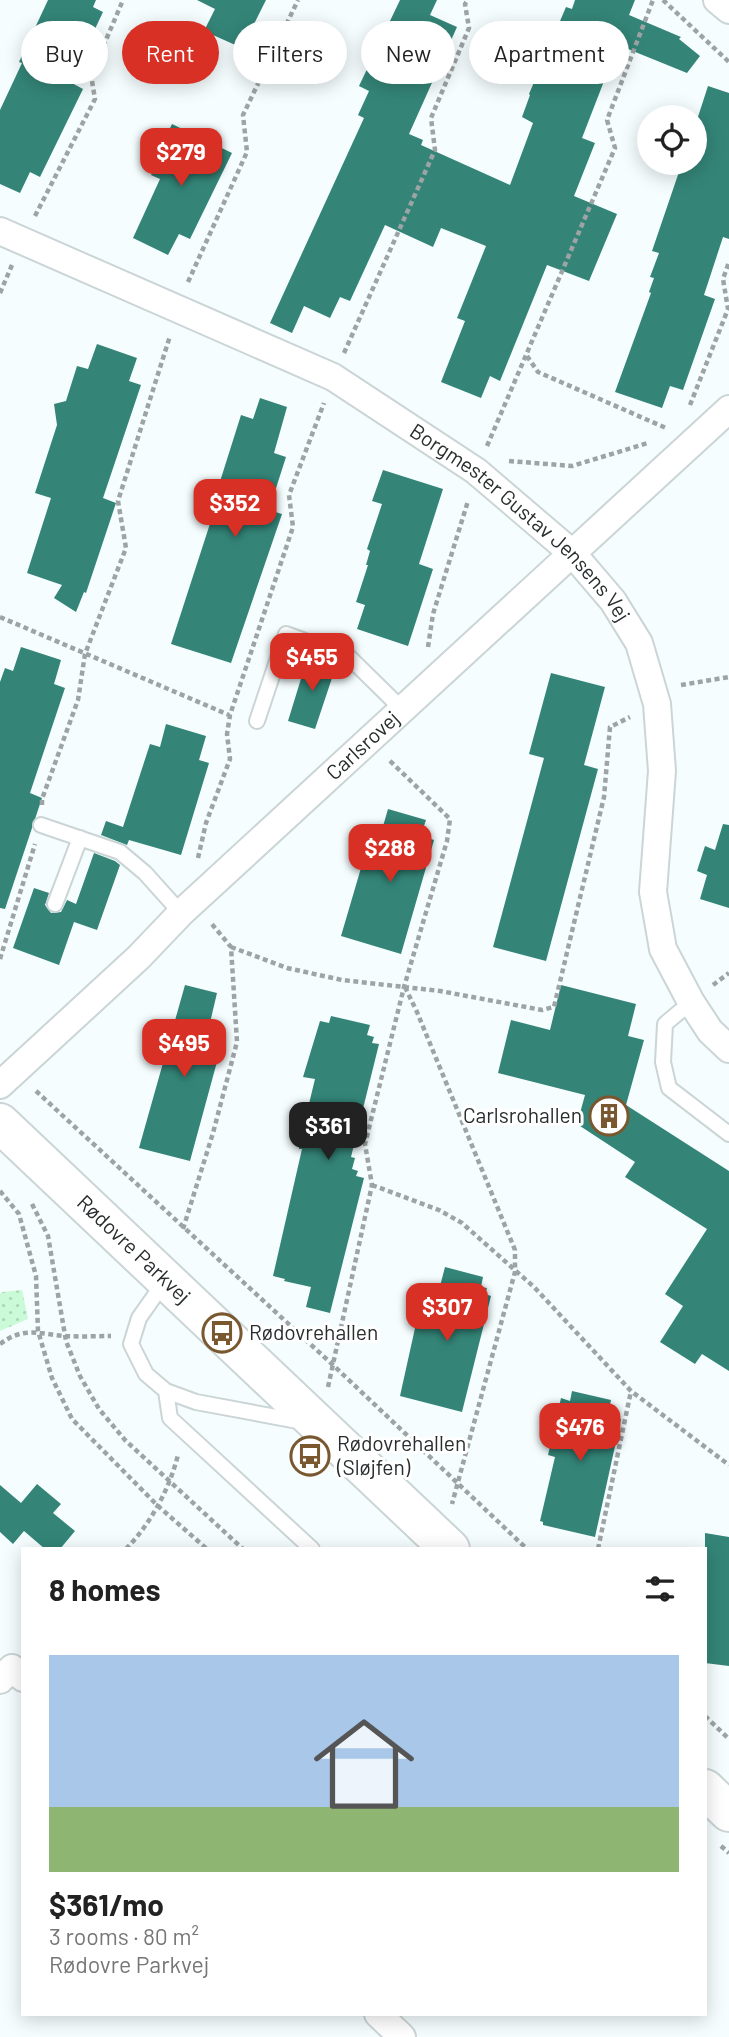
<!DOCTYPE html>
<html lang="en">
<head>
<meta charset="utf-8">
<style>
	:root { --surface:#fff; --page:#f2f2f2; --text:#222; --muted:#767676; --line:#e0e0e0; --accent:#d93025 }
	body { margin:0; font-family:Barlow,sans-serif; background:var(--page); color:var(--text); height:100vh; display:flex; flex-direction:column; font-size:26px; white-space:nowrap }
	* { box-sizing:border-box; margin:0 }
	p { font-size:23px; color:var(--muted) }
	.icon { flex:none; width:38px; height:38px; fill:none; stroke:currentColor; stroke-width:2; stroke-linecap:round; stroke-linejoin:round }
	.map { position:relative; flex:1; overflow:hidden }
	.side { position:absolute; left:21px; top:1547px; width:686px; height:469px; display:flex; flex-direction:column; background:var(--surface); border-radius:0px; box-shadow:0 4px 18px #0003 }
	.side>* { flex:none }
	.banner { position:absolute; left:21px; top:21px; width:688px; height:63px; display:flex; gap:14px }
	.fabs { position:absolute; left:637px; top:105px; display:grid; gap:14px }
	.fabs a { display:grid; place-items:center; width:70px; height:70px; border-radius:50%; background:var(--surface); box-shadow:0 4px 18px #0003; font-size:35px }
	.price { position:absolute; translate:-50% -60px; padding:0 16px; border-radius:14px; background:var(--accent); color:#fff; font-size:23px; line-height:46px; filter:drop-shadow(0 2px 4px #0008) }
	.price::after { content:''; position:absolute; left:50%; top:42px; width:21px; height:16px; margin-left:-10px; background:inherit; clip-path:polygon(0 0,100% 0,50% 100%) }
	.price.current { background:#222; color:#fff }
	ul { padding:0; list-style:none }
	li { display:grid; align-content:center; gap:14px; height:371px; padding:0 28px }
	li+li { border-top:2px solid var(--line) }
	li span { display:grid; place-items:center; height:217px; border-radius:0px; color:#555 }
	li>.icon { margin-inline-start:auto }
	span .icon { width:126px; height:126px; fill:#fffc; stroke-width:1 }
	li b { font-size:30px }
	h2 { display:flex; justify-content:space-between; align-items:center; height:84px; padding:0 28px; font-size:30px }
	.chip { padding:0 24px; border-radius:32px; background:var(--surface); box-shadow:0 4px 18px #0003; font-size:24px; line-height:63px }
	.chip.current { background:var(--accent); color:#fff }
	.map>svg:first-child { display:block }
	.grass { fill:url(#grass-dots) }
	.building { fill:#348578 }
	.lines { fill:none; stroke-linecap:round; stroke-linejoin:round }
	.lane-casing { stroke:#cbd5d6; stroke-width:18 }
	.street-casing { stroke:#cbd5d6; stroke-width:30 }
	.secondary-casing { stroke:#cbd5d6; stroke-width:42 }
	.path { stroke:#9ea4a6; stroke-width:4.5; stroke-dasharray:5 3.5; stroke-linecap:butt }
	.lane { stroke:#fff; stroke-width:14 }
	.street { stroke:#fff; stroke-width:26 }
	.secondary { stroke:#fff; stroke-width:38 }
	.labels { text-anchor:middle; stroke-width:6; stroke-linejoin:round; paint-order:stroke }
	.street-label { font-size:21px; fill:#292d2e; stroke:#fff }
	.poi-label { font-size:21px; fill:#292d2e; stroke:#fff; text-anchor:start }
</style>
</head>
<body>
<div class="map">
<svg width="729" height="2037" viewBox="0 0 729 2037">
	<defs>
		<pattern id="grass-dots" width="8" height="8" patternUnits="userSpaceOnUse" patternTransform="scale(1.75)"><rect width="8" height="8" fill="#cafad7"/><path d="M2 2h.1M6 6h.1" fill="none" stroke="#aed7b9" stroke-width="1.8" stroke-linecap="round"/></pattern>
	</defs>
	<rect width="100%" height="100%" fill="#f5fdff"/>
	<!-- grass -->
	<path class="grass" d="M22 1290 28 1319 0 1331V1294L2 1292Z"/>
	<!-- building -->
	<path class="building" d="M48 0H96L93 7 103 12 70 82 83 89 40 177 30 172 20 193 0 184V110L22 63 19 62Z
		M197 0H266L242 48 204 31 215 9Z
		M400 0H437L430 15 457 27 409 134 423 140 421 145 510 185 533 123 522 117 530 95 529 94 566 7 572 9 575 0H635L629 15 681 37 679 39 700 56 687 73 618 45 582 138 595 143 574 196 617 214 589 281 547 265 500 381 490 376 481 398 441 382 465 321 457 318 486 246 441 228 433 247 385 225 350 301 340 297 330 318 304 306 292 333 270 323 364 118 358 115 369 91 359 86Z
		M708 86 729 93V239L723 237 704 295 715 299 683 390 670 386 662 408 615 392 651 293 649 292 654 278 650 277 659 253 652 251 682 163H695V126Z
		M172 124 232 153 190 239 179 234 168 255 133 238 160 179 151 175 158 161 155 160Z
		M97 344 137 358 129 381 141 385 103 498 116 503 86 593 84 592 76 612 54 598 62 585 27 573 51 498 35 493 57 425 54 404 66 401 77 366 88 369Z
		M260 398 287 407 274 453 286 457 269 510 282 514 231 663 171 644 218 499 219 492 217 491 241 415 253 419Z
		M383 470 443 489 419 564 433 569 408 646 357 629 365 605 356 602 368 565H366L370 551 367 549 382 504 372 501Z
		M21 647 61 660 54 684 65 688 30 793 42 798 5 909 0 908V682L5 668 13 671Z
		M308 656 336 666 315 729 288 721Z
		M551 673 605 687 584 765 598 769 546 961 493 947 544 758 529 754Z
		M166 724 206 736 199 760 209 763 181 855 129 840 127 845 101 835 106 821 123 827 150 744 160 747Z
		M388 809 426 820 423 829 430 831 428 838 434 840 401 954 341 936 366 851 375 854Z
		M723 824 729 825V908L700 899 707 875 697 871 705 846 715 850Z
		M94 853 115 861 120 865 97 930 74 922 59 965 13 948 34 888 49 893 45 905 51 913 61 912 67 900 76 904Z
		M185 985 217 993 209 1027 214 1028 209 1044 221 1047 190 1161 139 1148Z
		M561 985 636 1004 628 1036 644 1040 626 1105 729 1171V1371L702 1354 695 1364 660 1342 683 1306 665 1294 707 1229 625 1177 635 1162 577 1124 585 1095 498 1073 511 1020 550 1030Z
		M331 1016 370 1025 367 1035 374 1037 372 1043 379 1044 351 1157 355 1158 352 1169 358 1171 356 1176 364 1178 330 1313 306 1307 311 1287 284 1281 285 1279 273 1276 302 1149H299V1145L315 1079 303 1077 320 1021 329 1023Z
		M445 1267 483 1277 481 1287 487 1288 485 1294 491 1296 462 1412 400 1396 419 1310 433 1313Z
		M572 1391 611 1400 609 1410 614 1411 613 1417 621 1419 595 1537 543 1525V1522L540 1521 555 1457 548 1455 561 1398 570 1401Z
		M37 1484 61 1504 53 1513 75 1531 60 1549H45L24 1531 13 1544 0 1532V1485L21 1503Z
		M705 1533 729 1537V1666L705 1663Z"/>
	<g class="lines">
		<!-- lane casing -->
		<g class="lane-casing">
			<path id="lane" d="M257 721 286 634 349 657 403 710
				M41 825 120 852 145 873 181 913
				M55 904 80 838
				M691 1002 665 1024 663 1062 669 1088 729 1134
				M165 1281 139 1318 131 1344 146 1374 166 1391 196 1402 303 1422
				M166 1391 170 1418 312 1549"/>
		</g>
		<!-- street casing -->
		<g class="street-casing">
			<g id="street">
				<path d="M717 0 729 10"/>
				<path id="s1" d="M0 231 333 377 476 471 572 553 613 601 639 643 657 704 662 771 653 892 663 949 691 1002 710 1031 729 1049"/>
				<path id="s2" d="M0 1085 139 957 181 913 729 409"/>
				<path d="M0 1680 12 1668 23 1678"/>
				<path d="M378 2014 402 2037"/>
			</g>
		</g>
		<!-- secondary casing -->
		<g class="secondary-casing">
			<g id="secondary">
				<path id="s3" d="M0 1123 450 1549"/>
				<path d="M705 1789 729 1812"/>
			</g>
		</g>
		<!-- path -->
		<path class="path" d="M663 0 729 62
			M35 216 95 99 91 75 123 0
			M188 282 247 152 243 115 298 0
			M0 293 12 265
			M344 353 435 150 431 118 469 28 465 4 468 0
			M527 356 538 372 666 428
			M690 405 728 309 723 279 729 262
			M487 446 615 148 607 120 653 0
			M509 461 572 466 648 443
			M0 617 229 715
			M428 647 433 614 468 501
			M681 685 729 677
			M42 805V799L78 700 85 654 126 548 118 501 170 336
			M198 858 206 823 230 759 227 734 230 715 293 527 289 495 324 403
			M231 947 287 968 342 980 440 991 542 1010 554 1007 604 797 610 727 630 717
			M0 959 35 844
			M713 985 729 973
			M405 987 417 1012 515 1250V1272L452 1504
			M36 1091 333 1365 527 1549
			M372 1185 439 1210 462 1223 534 1287 631 1391 729 1465
			M0 1191 19 1214 36 1276 38 1331 52 1378 72 1419 158 1506 207 1549
			M32 1204 48 1236 66 1341 80 1376 99 1409 125 1440 243 1549
			M183 1229 213 1133 237 1042 231 947 211 923
			M0 1344C24 1326 39 1334 65 1336 80 1337 96 1336 111 1336
			M328 1387 372 1185 365 1144 404 987 447 841 450 819 388 759
			M126 1549C151 1523 169 1490 178 1455
			M598 1549 631 1391
			M705 1716 729 1739
			M721 1846 729 1853"/>
		<!-- lane -->
		<use href="#lane" class="lane"/>
		<!-- street -->
		<use href="#street" class="street"/>
		<!-- secondary -->
		<use href="#secondary" class="secondary"/>
	</g>
	<!-- icons -->
	<defs>
		<g id="building-ring" transform="scale(2.0125)"><circle r="9.5" fill="#fff" stroke="#79582f" stroke-width="1.5"/><path d="M-4-6H4V6H1V3H-1V6H-4ZM-2.5-4.3h1.7v1.8h-1.7ZM.8-4.3h1.7v1.8H.8ZM-2.5-1h1.7V.8h-1.7ZM.8-1h1.7V.8H.8Z" fill="#79582f"/></g>
		<g id="bus-ring" transform="scale(2.0125)"><circle r="9.5" fill="#fff" stroke="#79582f" stroke-width="1.5"/><path d="M-5-6H5V4H4V6H2V4H-2V6H-4V4H-5ZM-3.5-4V0h7V-4ZM-3.5 1.2v1.5H-2V1.2ZM2 1.2v1.5H3.5V1.2Z" fill="#79582f"/></g>
	</defs>
	<g fill-rule="evenodd">
		<use href="#building-ring" x="609" y="1116"/>
		<use href="#bus-ring" x="222" y="1333"/>
		<use href="#bus-ring" x="310" y="1456"/>
	</g>
	<g class="labels">
		<!-- street labels -->
		<g class="street-label">
			<text dy="7" stroke="none"><textPath href="#s1" startOffset="602">Borgmester Gustav Jensens Vej</textPath></text>
			<text dy="7" stroke="none"><textPath href="#s2" startOffset="497">Carlsrovej</textPath></text>
			<text dy="7" stroke="none"><textPath href="#s3" startOffset="184">Rødovre Parkvej</textPath></text>
		</g>
		<!-- poi labels -->
		<g class="poi-label">
			<text x="582" y="1123" text-anchor="end">Carlsrohallen</text>
			<text x="249" y="1340">Rødovrehallen</text>
			<text x="337" y="1451">Rødovrehallen<tspan x="337" dy="24">(Sløjfen)</tspan></text>
		</g>
	</g>
</svg>
<div class="fabs">
<a><svg class="icon" aria-label="locate" viewBox="0 0 24 24"><circle cx="12" cy="12" r="6"/><path d="M12 2v4M12 18v4M2 12h4M18 12h4"/></svg></a>
</div>
<b class="price" style="left:181px;top:188px">$279</b>
<b class="price" style="left:235px;top:539px">$352</b>
<b class="price" style="left:312px;top:693px">$455</b>
<b class="price" style="left:390px;top:884px">$288</b>
<b class="price" style="left:184px;top:1079px">$495</b>
<b class="price current" style="left:328px;top:1162px">$361</b>
<b class="price" style="left:447px;top:1343px">$307</b>
<b class="price" style="left:580px;top:1463px">$476</b>
<div class="banner">
<a class="chip">Buy</a>
<a class="chip current">Rent</a>
<a class="chip">Filters</a>
<a class="chip">New</a>
<a class="chip">Apartment</a>
</div>
<section class="side">
<h2>8 homes<svg class="icon" aria-label="filters" viewBox="0 0 24 24"><path d="M4 7h16M4 17h16"/><circle cx="9" cy="7" r="2"/><circle cx="15" cy="17" r="2"/></svg></h2>
<ul>
<li><span style="background:linear-gradient(#a9c7e8 70%,#8fb573 0)"><svg class="icon" aria-label="home" viewBox="0 0 24 24"><path d="M3 11l9-7 9 7M6 9v11h12V9"/></svg></span><div><b>$361/mo</b><p>3 rooms · 80 m²</p><p>Rødovre Parkvej</p></div></li>
</ul>
</section>
</div>
</body>
</html>
